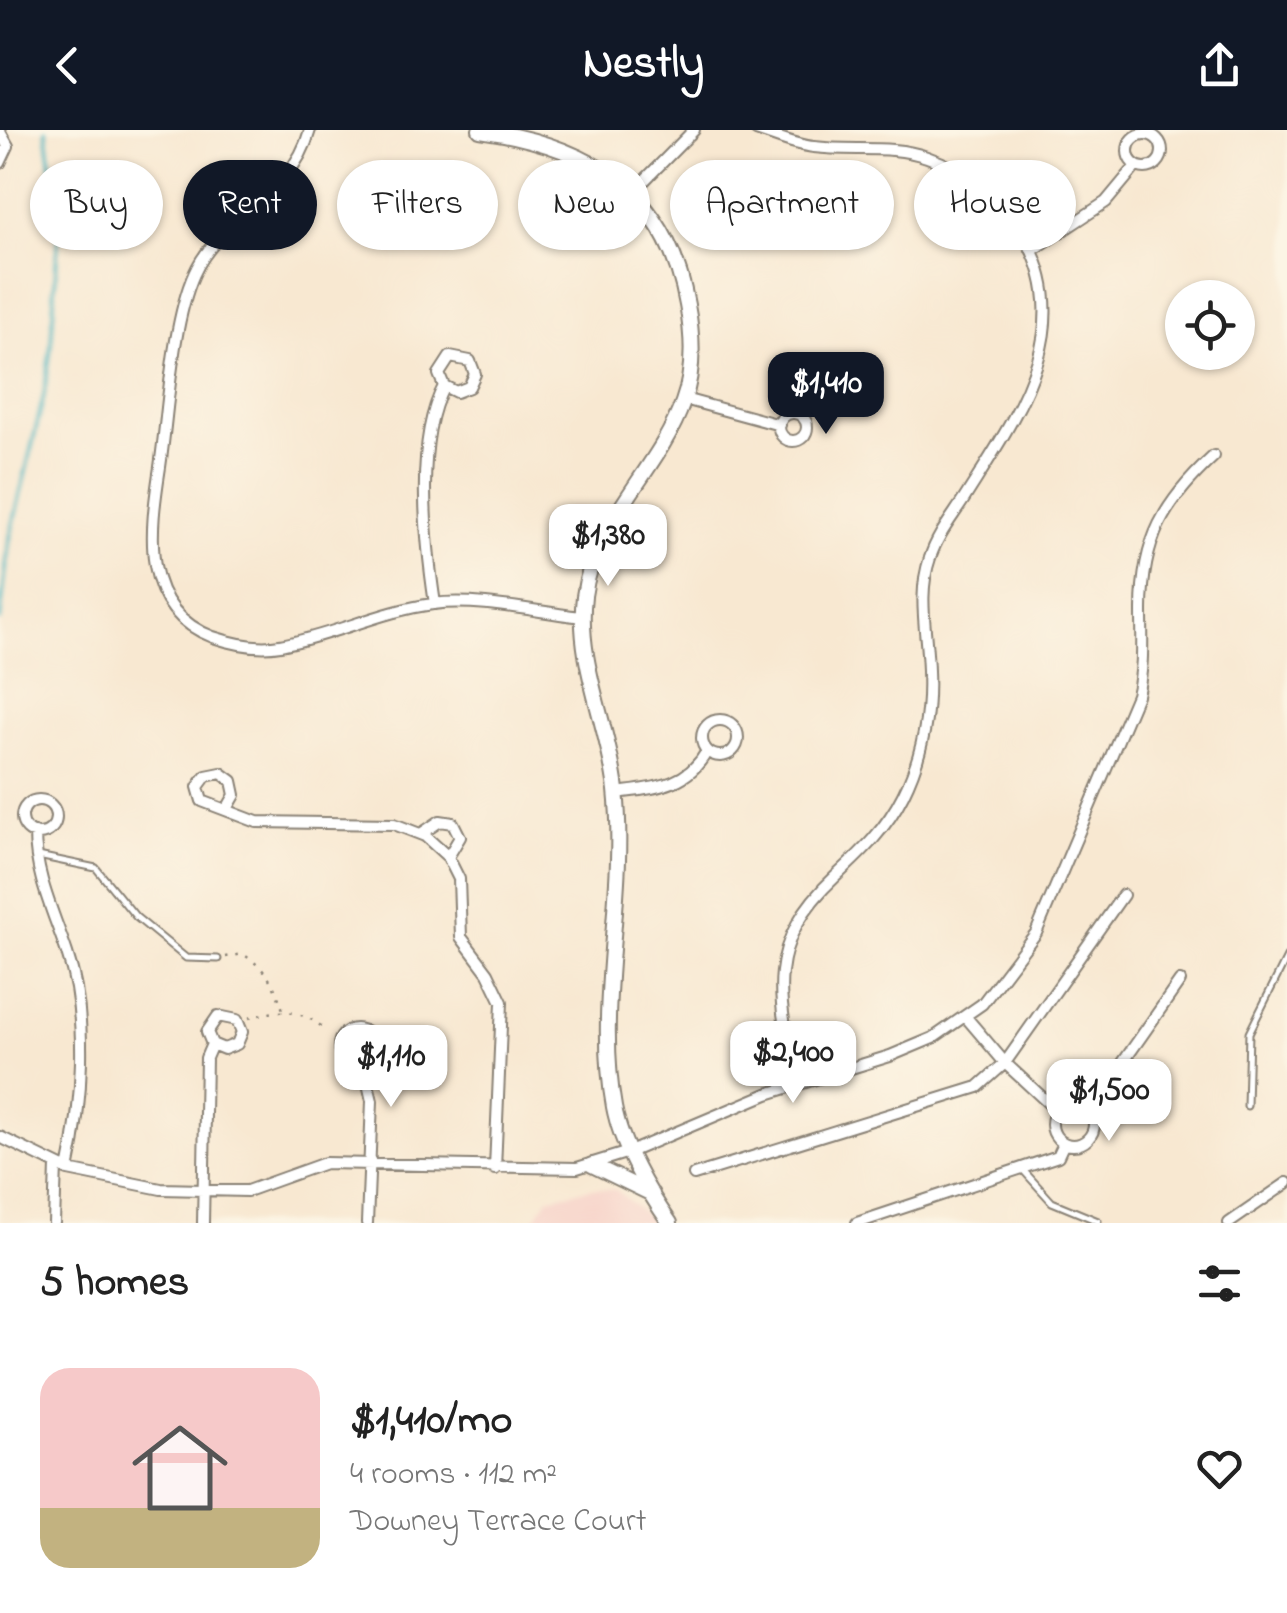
<!DOCTYPE html>
<html lang="en">
<head>
<meta charset="utf-8">
<style>
	:root { --surface:#fff; --page:#f2f2f2; --text:#222; --muted:#767676; --accent:#111827 }
	body { margin:0; font-family:"Indie Flower",sans-serif; background:var(--page); color:var(--text); height:100vh; display:flex; flex-direction:column; font-size:38px; white-space:nowrap }
	* { box-sizing:border-box; margin:0 }
	p { font-size:32px; color:var(--muted) }
	.icon { flex:none; width:55px; height:55px; fill:none; stroke:currentColor; stroke-width:2; stroke-linecap:round; stroke-linejoin:round }
	.map { position:relative; height:1093px; overflow:hidden }
	.side { display:flex; flex-direction:column; background:var(--surface); flex:1 }
	.side>* { flex:none }
	.guide { position:absolute; left:30px; top:30px; width:1228px; height:90px; display:flex; gap:20px }
	.buttons { position:absolute; left:1165px; top:150px; display:grid; gap:20px }
	.buttons a { display:grid; place-items:center; width:90px; height:90px; border-radius:50%; background:var(--surface); box-shadow:0 2px 8px #0004; font-size:50px }
	.price { position:absolute; translate:-50% -85px; padding:0 22px; border-radius:20px; background:#fff; color:#222; font-size:32px; line-height:65px; filter:drop-shadow(0 2px 5px #0008) }
	.price::after { content:''; position:absolute; left:50%; top:60px; width:30px; height:22px; margin-left:-15px; background:inherit; clip-path:polygon(0 0,100% 0,50% 100%) }
	.price.active { background:var(--accent); color:#fff }
	ul { padding:0; list-style:none }
	li { display:flex; align-items:center; gap:30px; height:250px; padding:0 40px }
	li span { display:grid; place-items:center; flex:none; width:280px; height:200px; border-radius:30px; color:#555 }
	li>.icon { margin-inline-start:auto }
	span .icon { width:120px; height:120px; fill:#fffc; stroke-width:1 }
	li b { font-size:42px }
	h2 { display:flex; justify-content:space-between; align-items:center; height:120px; padding:0 40px; font-size:42px }
	.tag { padding:0 35px; border-radius:45px; background:var(--surface); box-shadow:0 2px 8px #0004; font-size:35px; line-height:90px }
	.tag.active { background:var(--accent); color:#fff }
	header { display:flex; justify-content:space-between; align-items:center; height:130px; padding:0 40px; background:var(--accent); color:#fff; font-size:45px; font-weight:700 }
	.map>svg:first-child { display:block }
	.built { fill:#f7d1c8 }
	.green { fill:#b4cf75; stroke:#687648; stroke-width:2.5 }
	.lines { fill:none; stroke-linecap:round; stroke-linejoin:round }
	.stream { stroke:#48b6c1; stroke-width:4 }
	.lane-casing { stroke:#8a8276; stroke-width:9 }
	.street-casing { stroke:#8a8276; stroke-width:14 }
	.secondary-casing { stroke:#8a8276; stroke-width:18 }
	.path { stroke:#8a8276; stroke-width:2.5; stroke-dasharray:2.5 8; stroke-linecap:butt }
	.lane { stroke:#fff; stroke-width:5 }
	.street { stroke:#fff; stroke-width:10 }
	.secondary { stroke:#fff; stroke-width:14 }
</style>
</head>
<body>
<header><svg class="icon" aria-label="back" viewBox="0 0 24 24"><path d="M15 5l-7 7 7 7"/></svg>Nestly<svg class="icon" aria-label="share" viewBox="0 0 24 24"><path d="M12 15V3M7 8l5-5 5 5M5 13v7h14v-7"/></svg></header>
<div class="map">
<svg width="1287" height="1093" viewBox="0 0 1287 1093">
	<rect width="100%" height="100%" fill="#fcf5e5"/>
	<filter id="ink" filterUnits="userSpaceOnUse"><feTurbulence type="fractalNoise" baseFrequency=".01" numOctaves="2"/><feDisplacementMap in="SourceGraphic" scale="20" xChannelSelector="R" yChannelSelector="G"/><feConvolveMatrix kernelMatrix="1 2 1 2 8 2 1 2 1" color-interpolation-filters="sRGB"/></filter>
	<filter id="wash" filterUnits="userSpaceOnUse"><feTurbulence type="fractalNoise" baseFrequency=".0048" numOctaves="4" result="noise"/><feDisplacementMap in="SourceGraphic" scale="40" xChannelSelector="R" yChannelSelector="G"/><feGaussianBlur stdDeviation="2.25" result="paint"/><feColorMatrix in="noise" values="0 0 0 0 0 0 0 0 0 0 0 0 0 0 0 0 0 1.4 0 .05"/><feComposite in="paint" operator="in"/></filter>
	<g filter="url(#wash)">
		<rect width="100%" height="100%" fill="#f8e8d1"/>
		<!-- built -->
		<path class="built" d="M593 1058 616 1060 655 1093H532L548 1068Z"/>
		<!-- green -->
		<path class="green" d="M403 53 423 55 417 99 397 96Z
			M433 57 453 59 447 103 427 100Z"/>
		<g class="lines">
			<!-- stream -->
			<path class="stream" d="M0 490 9 412 44 265 51 216 59 94 46 0"/>
		</g>
	</g>
	<g filter="url(#ink)">
		<g class="lines">
			<!-- lane casing -->
			<g class="lane-casing">
				<path id="lane" d="M38 726 96 738 136 787 186 828 218 829
					M1247 976 1249 903 1287 827
					M1023 1040 1052 1072 1098 1091"/>
			</g>
			<!-- street casing -->
			<g class="street-casing">
				<path id="street" d="M310 0C291 70 221 84 194 144 172 193 168 282 160 337 150 401 139 479 213 507 234 514 258 519 280 515 332 506 380 481 433 474 480 468 536 482 583 487
					M756 0C775 6 795 15 814 17 852 22 891 14 927 27 968 41 996 65 1020 100 1084 195 1014 289 964 369 951 389 937 406 930 428 917 465 927 502 928 541 930 584 922 627 903 665 886 699 863 721 836 746 765 812 775 868 799 953
					M0 2 8 16 0 33
					M1128 21a17 17 0 1 1 34 0a17 17 0 1 1-34 0Z
					M632 63 694 0
					M1033 120 1106 72 1136 36
					M684 269 780 295
					M779 297a14 14 0 1 1 28 0a14 14 0 1 1-28 0Z
					M435 474C426 414 414 311 444 256L439 244 450 227 470 231 475 244 469 257 456 262 444 256
					M702 608a18 18 0 1 1 36 0a18 18 0 1 1-36 0Z
					M616 663C654 658 687 657 707 621
					M22 687a17 17 0 1 1 34 0a17 17 0 1 1-34 0Z
					M227 679 235 665 232 651 221 643 206 646 198 657 202 671 257 692 394 694 425 706 448 727 459 749 461 807 488 843 502 872 495 1039
					M35 703C35 745 54 784 67 823 89 887 82 976 68 1040
					M421 704 440 691 453 693 460 707 448 727
					M965 886 1005 933 1057 981
					M339 916a17 17 0 1 1 34 0a17 17 0 1 1-34 0Z
					M363 932 372 971 367 1093
					M1052 994a21 21 0 1 1 42 0a21 21 0 1 1-42 0Z
					M1089 981 1180 851
					M0 1007 68 1040 161 1059 247 1061 325 1033 577 1038 632 1021 767 964 890 926 933 908 982 874 1036 803 1137 565C1144 537 1142 509 1142 480 1142 410 1164 372 1214 326
					M694 1045 978 957 1005 933 1123 765
					M54 1093 56 1036
					M203 1093 206 928 212 914 207 902 218 886 237 890 242 902 237 914 224 919 212 914
					M857 1093 1058 1026 1064 1013
					M1229 1093 1287 1053"/>
			</g>
			<!-- secondary casing -->
			<g class="secondary-casing">
				<path id="secondary" d="M480 0C587 15 667 60 687 175 693 206 694 242 683 272 659 340 593 393 584 466 576 532 609 596 616 660 627 765 595 873 614 977 621 1015 648 1062 670 1093
					M592 1035 652 1064"/>
			</g>
			<!-- path -->
			<path class="path" d="M226 827 243 824C267 840 274 853 283 880
				M249 888C280 878 301 879 326 900"/>
			<!-- lane -->
			<use href="#lane" class="lane"/>
			<!-- street -->
			<use href="#street" class="street"/>
			<!-- secondary -->
			<use href="#secondary" class="secondary"/>
		</g>
	</g>
</svg>
<div class="buttons">
<a><svg class="icon" aria-label="locate" viewBox="0 0 24 24"><circle cx="12" cy="12" r="6"/><path d="M12 2v4M12 18v4M2 12h4M18 12h4"/></svg></a>
</div>
<b class="price active" style="left:826px;top:307px">$1,410</b>
<b class="price" style="left:608px;top:459px">$1,380</b>
<b class="price" style="left:793px;top:976px">$2,400</b>
<b class="price" style="left:391px;top:980px">$1,110</b>
<b class="price" style="left:1109px;top:1014px">$1,500</b>
<div class="guide">
<a class="tag">Buy</a>
<a class="tag active">Rent</a>
<a class="tag">Filters</a>
<a class="tag">New</a>
<a class="tag">Apartment</a>
<a class="tag">House</a>
</div>
</div>
<section class="side">
<h2>5 homes<svg class="icon" aria-label="filters" viewBox="0 0 24 24"><path d="M4 7h16M4 17h16"/><circle cx="9" cy="7" r="2"/><circle cx="15" cy="17" r="2"/></svg></h2>
<ul>
<li><span style="background:linear-gradient(#f6c9c9 70%,#c2b280 0)"><svg class="icon" aria-label="home" viewBox="0 0 24 24"><path d="M3 11l9-7 9 7M6 9v11h12V9"/></svg></span><div><b>$1,410/mo</b><p>4 rooms · 112 m²</p><p>Downey Terrace Court</p></div><svg class="icon" aria-label="heart" viewBox="0 0 24 24"><path d="M12 20l-8-8c-3-5 5-10 8-4 3-6 11-1 8 4z"/></svg></li>
</ul>
</section>
</body>
</html>
